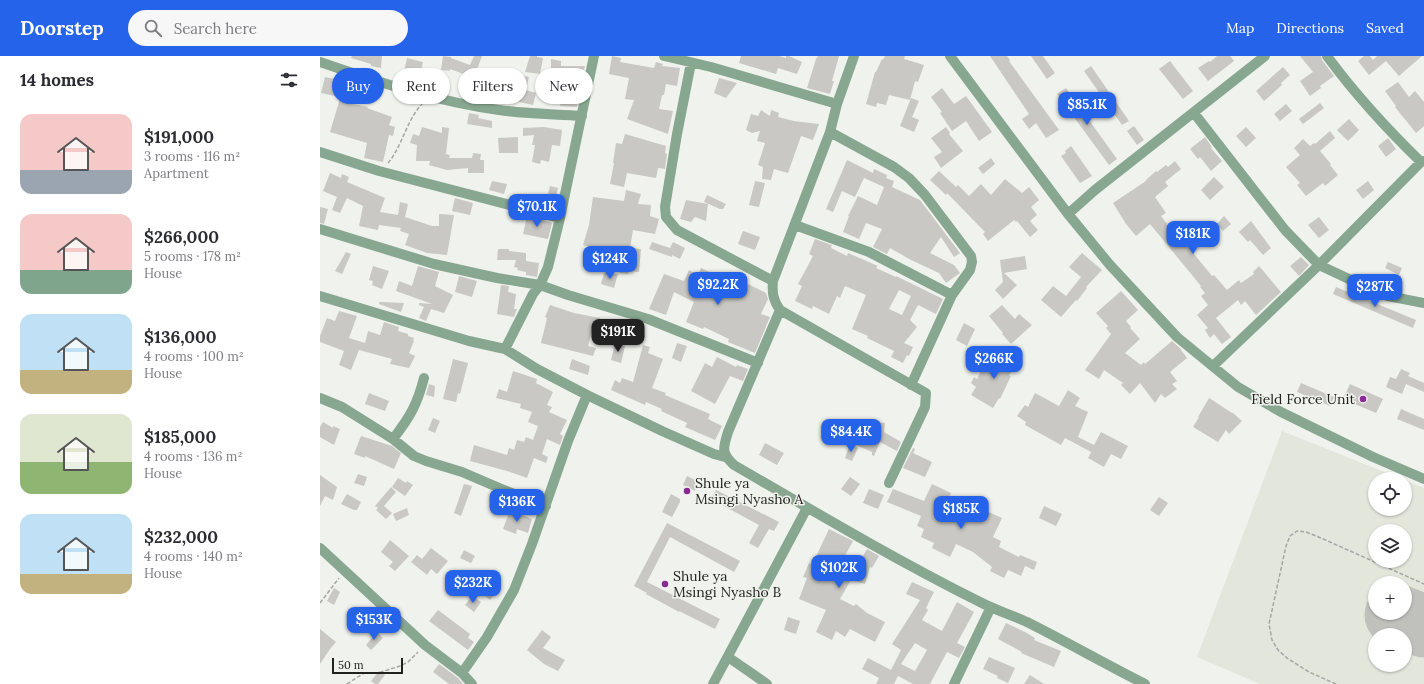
<!DOCTYPE html>
<html lang="en">
<head>
<meta charset="utf-8">
<style>
	:root { --surface:#fff; --page:#f7f7f7; --text:#2b2b33; --muted:#7c7c81; --accent:#2563eb }
	body { margin:0; font-family:Lora,serif; background:var(--page); color:var(--text); height:100vh; display:flex; flex-direction:column; font-size:15px; white-space:nowrap }
	* { box-sizing:border-box; margin:0 }
	p { font-size:13px; color:var(--muted) }
	.icon { flex:none; width:22px; height:22px; fill:none; stroke:currentColor; stroke-width:2; stroke-linecap:round; stroke-linejoin:round }
	.map { position:relative; flex:1; overflow:hidden }
	.panel { display:flex; flex-direction:column; background:var(--surface); width:320px }
	.panel>* { flex:none }
	.banner { position:absolute; left:12px; top:12px; width:380px; height:36px; display:flex; gap:8px }
	.tools { position:absolute; left:1048px; top:416px; display:grid; gap:8px }
	.tools a { display:grid; place-items:center; width:44px; height:44px; border-radius:50%; background:var(--surface); box-shadow:0 1px 3px #0004; font-size:20px }
	.scale { position:absolute; left:12px; bottom:10px; width:71px; box-sizing:border-box; padding-left:4px; border:2px solid #212120; border-top:0; font-size:11px; line-height:14px; white-space:nowrap; color:#212120; -webkit-text-stroke:3px #f0f2ed; paint-order:stroke }
	.price { position:absolute; translate:-50% -34px; padding:0 9px; border-radius:8px; background:var(--accent); color:#fff; font-size:13px; line-height:26px; filter:drop-shadow(0 1px 2px #0008) }
	.price::after { content:''; position:absolute; left:50%; top:24px; width:12px; height:9px; margin-left:-6px; background:inherit; clip-path:polygon(0 0,100% 0,50% 100%) }
	.price.on { background:#222; color:#fff }
	ul { padding:0; list-style:none }
	li { display:flex; align-items:center; gap:12px; height:100px; padding:0 20px }
	li span { display:grid; place-items:center; flex:none; width:112px; height:80px; border-radius:12px; color:#555 }
	li>.icon { margin-inline-start:auto }
	span .icon { width:48px; height:48px; fill:#fffc; stroke-width:1 }
	li b { font-size:17px }
	h2 { display:flex; justify-content:space-between; align-items:center; height:48px; padding:0 20px; font-size:17px }
	.pill { padding:0 14px; border-radius:18px; background:var(--surface); box-shadow:0 1px 3px #0004; font-size:14px; line-height:36px }
	.pill.on { background:var(--accent); color:#fff }
	header { display:flex; align-items:center; gap:24px; box-sizing:border-box; height:56px; padding:0 20px; background:var(--accent); color:#fff }
	header strong { font-size:19px }
	nav { display:flex; gap:22px; margin-inline-start:auto; font-size:14px }
	.search { width:280px; height:36px; background:var(--page); display:flex; align-items:center; gap:10px; box-sizing:border-box; padding:0 14px; border-radius:22px; color:var(--muted); font-size:15px }
	main { display:flex; flex:1; min-height:0 }
	.map>svg:first-child { display:block }
	.built { fill:#e2e6db; fill-rule:evenodd }
	.lines { fill:none; stroke-linecap:round; stroke-linejoin:round }
	.runway { stroke:#c0c1bd; stroke-width:63 }
	.building { fill:#c9c8c4; fill-rule:evenodd }
	.path { stroke:#a6a7a4; stroke-width:1.5; stroke-dasharray:4 2; stroke-linecap:butt }
	.minor { stroke:#88a791; stroke-width:10 }
	.poi-dot { fill:#892a94; stroke:#f0f2ed; stroke-width:1.5 }
	.labels { text-anchor:middle; stroke-width:3; stroke-linejoin:round; paint-order:stroke }
	.poi-label { font-size:14px; fill:#212120; stroke:#f0f2ed; text-anchor:start }
</style>
</head>
<body>
<header>
<strong>Doorstep</strong>
<div class="search"><svg class="icon" aria-label="search" viewBox="0 0 24 24"><circle cx="10" cy="10" r="6"/><path d="M15 15l6 6"/></svg>Search here</div>
<nav><a>Map</a><a>Directions</a><a>Saved</a></nav>
</header>
<main>
<section class="panel">
<h2>14 homes<svg class="icon" aria-label="filters" viewBox="0 0 24 24"><path d="M4 7h16M4 17h16"/><circle cx="9" cy="7" r="2"/><circle cx="15" cy="17" r="2"/></svg></h2>
<ul>
<li><span style="background:linear-gradient(#f6c9c9 70%,#9aa5b1 0)"><svg class="icon" aria-label="home" viewBox="0 0 24 24"><path d="M3 11l9-7 9 7M6 9v11h12V9"/></svg></span><div><b>$191,000</b><p>3 rooms · 116 m²</p><p>Apartment</p></div></li>
<li><span style="background:linear-gradient(#f6c9c9 70%,#7fa58c 0)"><svg class="icon" aria-label="home" viewBox="0 0 24 24"><path d="M3 11l9-7 9 7M6 9v11h12V9"/></svg></span><div><b>$266,000</b><p>5 rooms · 178 m²</p><p>House</p></div></li>
<li><span style="background:linear-gradient(#bfe0f5 70%,#c2b280 0)"><svg class="icon" aria-label="home" viewBox="0 0 24 24"><path d="M3 11l9-7 9 7M6 9v11h12V9"/></svg></span><div><b>$136,000</b><p>4 rooms · 100 m²</p><p>House</p></div></li>
<li><span style="background:linear-gradient(#dfe7d0 60%,#8fb573 0)"><svg class="icon" aria-label="home" viewBox="0 0 24 24"><path d="M3 11l9-7 9 7M6 9v11h12V9"/></svg></span><div><b>$185,000</b><p>4 rooms · 136 m²</p><p>House</p></div></li>
<li><span style="background:linear-gradient(#bfe0f5 75%,#c2b280 0)"><svg class="icon" aria-label="home" viewBox="0 0 24 24"><path d="M3 11l9-7 9 7M6 9v11h12V9"/></svg></span><div><b>$232,000</b><p>4 rooms · 140 m²</p><p>House</p></div></li>
</ul>
</section>
<div class="map">
<svg width="1104" height="628" viewBox="0 0 1104 628">
	<rect width="100%" height="100%" fill="#f0f2ed"/>
	<!-- built -->
	<path class="built" d="M962 375 1082 423H1055V453H1085V424L1104 432V628H940L877 601ZM1055 475H1085V505H1055ZM1055 527H1085V557H1055ZM1055 579H1085V609H1055Z"/>
	<g class="lines">
		<!-- runway -->
		<path class="runway" d="M1076 559 1104 570"/>
	</g>
	<!-- building -->
	<path class="building" d="M32 0H62L61 12 51 10V8L31 2Z
		M123 0 131 1V2L150 9 154 0H162L153 24 145 21 146 19 130 13V15L121 14Z
		M210 0H217V1L223 2 220 18 205 16Z
		M292 0 301 2 300 6 334 12 336 6 343 8 342 10 360 12 357 30 346 28 344 39H342L339 53 353 55 348 78 307 63 314 44 305 43 309 22 289 18Z
		M421 0H459L466 2V0H469L482 6 477 18 458 12 456 18 419 7Z
		M498 0H519L512 25H514L510 38 487 32 496 3Z
		M565 0H585L584 3 604 9 598 26 595 25 590 44 569 39 566 49 557 47 556 51 546 48 555 16H556L562 3 563 4Z
		M670 0H687L690 4 689 5 739 74 726 82 716 67 709 73 702 63 709 58Z
		M711 0H723L735 17 727 23Z
		M897 0H910L914 5 888 25 878 12 889 5 890 6Z
		M980 0H1001L1002 4 1014 20 1000 30 1001 32 990 40 980 25 993 16Z
		M1044 0H1050L1053 4 1057 0H1102L1079 20 1066 5 1049 19 1038 5Z
		M87 2 103 6 99 24 83 20Z
		M231 3 241 5V10H265L259 27H261L257 51 240 50 242 33H231Z
		M850 5 873 35 863 43 839 13Z
		M771 10 809 65 802 69 764 15Z
		M963 11 970 19 961 27 962 29 944 45 936 35Z
		M178 15H192V17L209 21 206 34 216 37 213 49 195 45 197 35H189V32L176 31Z
		M5 21 19 24 15 40 1 37Z
		M399 22 417 27 406 42 394 37Z
		M1078 26 1089 41 1095 35 1104 46V70L1096 77 1075 51 1076 50 1065 35Z
		M622 32 634 48 646 40 672 76 659 85 646 65 632 75 620 57 622 56 611 41Z
		M746 32 797 103 789 109 737 38Z
		M21 39 29 40 28 47 48 51 47 52 72 61 69 69 75 71 73 80 69 79 63 106 44 102 47 87 10 76Z
		M591 42 599 45 592 61 599 64 594 76 580 70Z
		M1000 47 1004 52 983 68 979 63Z
		M966 48 972 55 960 65 954 58Z
		M441 54 450 60 451 54 459 57 458 61 474 65 499 68 493 84 481 80 468 117 454 113 451 124 442 123 443 111 438 109 445 87 437 85 440 75 432 77 426 74 431 58 438 60Z
		M149 57 159 59 158 62 172 65V72L147 68Z
		M1029 63 1039 74 1028 85 1017 74Z
		M814 70 824 84 817 89 807 75Z
		M102 71 122 77V71L129 72 126 98 130 99 129 102H152L153 97 161 98 160 104H164V117H148V112L127 114 109 109 110 105H96L97 89 90 87 93 78 99 80Z
		M224 71 242 74 240 90 232 89 229 106 221 104 220 108 212 106 215 89H212L214 79 203 80V72Z
		M626 71 630 77 629 78 643 95 621 112 614 101 622 96 611 82Z
		M926 71 936 82 926 91 916 80Z
		M1010 75 1015 82 1000 95 1011 108 1010 109 1018 119 1005 130 1003 127 986 140 977 129 980 127 966 111 980 99 974 92 983 83 990 90 994 87 995 88Z
		M305 78 346 90 345 97 347 98 345 113 338 112 336 122 307 117 304 131 290 128 294 107H293L296 87 302 88Z
		M198 81V97H179L178 82Z
		M885 81 892 91 891 92 902 105 891 115 880 101 878 103 870 93Z
		M1068 82 1076 93 1066 101 1058 90Z
		M751 90 772 120 760 127 741 100 746 97 745 95Z
		M671 102 675 108 663 118 658 112Z
		M527 104 553 117 554 113 567 119 566 122 574 125 572 131 600 144 640 197 634 201 621 181 610 197 634 209 640 217 626 227 619 217 591 204 570 192 567 198 553 191 562 173 546 167 539 183 523 176 529 160H528L538 140 557 149 564 131 544 122 535 141 522 135 513 156 506 153Z
		M855 105 861 113 845 126 848 130 835 141 846 157 841 160 855 178 857 176 866 186 865 187 892 220 894 219 907 234 919 224 921 227 934 218 933 216 939 210 961 236 936 259 925 245 921 249 918 244 896 262 911 281 902 288 894 278 890 282 885 274 888 272 877 259 888 249 881 240 885 237 880 231 881 230 830 168 816 180 806 168 793 147 826 125V124L836 115 837 116 846 109 848 111Z
		M619 115 636 131 638 129 649 140 661 128 671 139 685 123 702 137 709 131 719 144 711 151 717 159 710 165 718 174 710 181 697 165 696 166 694 164 668 185 663 178 665 176 627 137 626 139 610 124Z
		M10 117 21 122 22 118 29 121 27 126 65 142 60 156 78 159 80 146 88 148 85 161 112 170H119V158L134 159 127 199 107 197 85 189 89 178 80 175 81 172 59 169 58 174 39 170 43 150 27 142 20 157 12 154 17 141 3 135Z
		M894 121 904 131 890 144 881 134Z
		M172 125 187 128 184 138 169 134Z
		M435 125 445 127 439 151 429 149Z
		M1048 125 1054 134 1043 143 1036 134Z
		M230 130 238 132 234 147 226 145Z
		M306 134 321 138 318 148 331 149 330 160 339 163 335 178 313 174 310 192 321 193 319 216 309 215 308 218 300 217 302 200 263 189 269 169 273 141 304 145Z
		M387 139 406 148 403 153H400L384 146Z
		M135 142 153 147 150 159 132 155Z
		M366 144 388 148 386 165 375 161 371 166 360 163Z
		M0 151 8 153 4 168 0 167Z
		M207 160 232 167 228 183 203 178Z
		M904 160 911 168 903 175 897 168Z
		M999 161 1009 174 999 182 988 169Z
		M931 165 951 192 943 199 930 184 928 186 919 176Z
		M423 175 440 181 435 194 418 188Z
		M495 183 512 189 511 192 527 200 528 197 558 210 556 212 576 221V220L623 243 616 258 598 249 590 264 597 271 584 287 593 291 589 300 587 299 583 307 571 301 574 295 547 282 548 280 532 273 546 239 525 230 520 242 517 240 509 258 493 250 492 253 475 245 482 230 478 228 493 200 489 198ZM579 234 591 240 582 259 569 253Z
		M332 186 350 192 353 186 365 192 360 203 352 199V201L329 193Z
		M178 193H189V195L206 197V205L219 207 217 221 206 219V216L197 214 198 212 194 211 196 204H177Z
		M26 196 31 198 22 218 15 215Z
		M762 197 782 214 766 231 767 232 757 245 756 244 741 261 721 244 733 230 746 240 761 221 749 211Z
		M705 200 707 213 684 217 697 229 683 243 675 234 683 226 680 204Z
		M981 201 989 209 979 220 970 210Z
		M1068 206 1082 212 1079 219 1065 212Z
		M53 210 69 215 62 233 52 229 53 225 49 224Z
		M98 210 119 216 115 230 133 239 124 257 111 253 106 265 99 262 104 251 99 249V247L112 248 76 235 79 225 92 230Z
		M381 212 406 224 408 220 427 230 428 228 446 237 448 243 441 258 450 261 435 297 408 286 409 283 384 271 383 273 366 266 374 246 354 236 346 259 329 253 344 218 364 225 369 214 378 219Z
		M284 217 298 218 294 232 281 228Z
		M139 220 157 225 152 241 135 236Z
		M181 229 189 230 188 236 196 238 194 253H197L194 261 177 258Z
		M1016 231 1096 264 1093 272 1013 238Z
		M801 235 818 254 806 265 811 271 810 272 820 283 805 297 821 309 824 306 825 308 852 285 861 293V294L867 302 850 316 857 325 852 328 857 333 845 342 841 338 835 347 820 327 810 338 801 329 803 327 784 314 779 323 765 314 791 278 786 272 788 270 776 257Z
		M59 246 84 247 81 256 59 248Z
		M230 249 254 257 280 262 277 276 272 275 268 290 276 292 273 300 221 287 227 262 225 261Z
		M682 249 695 263 699 258 712 269 691 288 682 278 683 277 669 260Z
		M19 255 37 260 29 282 45 287 48 275 60 279 64 266 79 271 78 275 88 278V280L94 282 93 284 94 285 89 297 95 300 89 312 70 308 72 303 39 294 31 314 19 309 24 295 0 286V280L7 262 15 265Z
		M644 267 655 273 647 290 636 284Z
		M357 287 367 290 361 306 352 302Z
		M295 288 305 290 301 307 291 304Z
		M323 289 330 291 328 297 343 303 332 332 346 337 345 339 390 358 388 363 402 370 395 384 365 371 367 367 341 355 342 353 326 346 325 349 291 334 295 324 300 327 302 322 313 326Z
		M687 294 700 303 689 319 691 320 680 343 679 342 673 352 651 339 656 331 651 327 654 321 657 323 665 306 676 311Z
		M397 301 416 311 417 309 428 313 423 325 410 320 395 348 371 335 385 307 392 311Z
		M133 303 148 307 140 338 138 337 136 346 123 343Z
		M252 303 270 310 268 319 249 313Z
		M1081 313 1090 317 1088 320 1104 327V336L1086 328 1082 338 1066 331 1070 321 1076 323Z
		M193 315 217 323 216 327 233 336 227 349 232 351 229 356 247 364 240 378 243 380 240 389 227 383 222 398 228 401 226 407 214 402 207 422 187 415 150 405 154 389 187 399 189 392 194 394 197 384 204 386 206 381 213 384 218 370 208 366 212 356 200 352 201 348 176 342 179 333 187 336Z
		M981 327 1014 341 1010 350 977 336Z
		M109 328 115 330 114 341 106 339Z
		M1030 328 1063 343 1056 357 1023 343Z
		M748 334 760 342 755 350 768 356 758 381 774 389 781 376 808 390 801 403 791 398 784 411 768 402 771 396 745 382 741 389 705 369 706 366 697 360 705 349 708 351 715 337 739 350Z
		M49 337 69 345 65 355 45 348Z
		M889 342 912 357H913L922 365 909 378 906 374 898 386 873 371 879 361H878Z
		M1081 353 1104 363V374L1077 363Z
		M113 362 120 365 115 377 108 374Z
		M3 366 13 372V370L20 373 14 389 0 381V371Z
		M557 366 565 367 564 376 581 386 577 395 560 386 554 400 552 399V396L534 388 540 374 555 381Z
		M41 380 72 390 81 397 74 413 45 400V402L34 398Z
		M445 387 464 397 457 409 439 399Z
		M530 388 538 392 532 405 525 402Z
		M593 392 595 393 593 397 612 406 605 421 583 412Z
		M38 418 47 421 44 430 34 427Z
		M0 419 17 431 13 444 5 440 0 450Z
		M367 420 379 426 375 435 363 429Z
		M530 421 540 428 531 440 521 433Z
		M78 422 86 427 87 425 93 429 85 440 72 431Z
		M144 428 152 430 141 460 134 457Z
		M612 428 631 437 626 448 650 459 653 452 663 457 664 454 682 462 673 481 681 485 679 491 699 501 700 499 717 506 714 514 705 510 701 520 688 514 684 522 670 515 672 511 653 496 636 488 630 501 612 492 614 487 601 481 604 473 597 470 601 460 567 446 573 433 604 445Z
		M71 431 76 436 64 450 72 457 66 463 56 454 58 452 55 450Z
		M549 433 564 439 558 453 543 447Z
		M396 434 459 466 454 475 449 473 438 492 429 487 439 469 391 443Z
		M27 438 41 446 37 454H34L21 448Z
		M351 438 360 443V446L352 461 342 456Z
		M839 441 848 447 839 460 830 454Z
		M724 450 742 458 736 470 719 462Z
		M87 452 89 459 76 465 73 458Z
		M195 456 212 463 208 477 197 473 196 478 183 473 189 457 194 458Z
		M347 467 420 505 414 516 350 481 327 526 400 563 395 573 359 555V556L326 538 327 537 314 530Z
		M509 473 533 485 522 505 537 510 547 493 559 500 552 512 550 511 545 528 531 524 520 543 534 550 536 548 547 557 565 566 555 586 530 573 525 581 516 575 512 584 496 576 506 554 479 543 487 522 483 521 489 507 492 509Z
		M70 484 89 500 75 515 69 510 73 506 61 496Z
		M111 492 128 505 117 518 111 513 107 519 91 506 97 499 102 503Z
		M144 494 155 500 151 507 140 502Z
		M172 525 180 532 170 544 161 537Z
		M592 526 614 536 606 552 608 554 602 564 622 575 637 546 654 556 637 587 645 591 639 602 627 596 610 628H593L578 620 574 628H556L559 622 542 613 548 602 571 614 581 594 572 588 600 544 586 538ZM595 587 607 594 595 615 581 608Z
		M14 532 20 536 14 549 7 545Z
		M152 540 161 546 154 556 145 549Z
		M118 554 150 578 148 582 154 586 148 594 109 565Z
		M468 561 480 565 476 578 464 574Z
		M686 567 705 576 715 582 714 584 741 595 734 611 701 597 702 596 678 583Z
		M0 573 16 586 10 593 0 608Z
		M222 574 231 581 223 592 245 604 238 615 224 608 207 594Z
		M57 576 63 582 51 594 46 589Z
		M669 601 695 612 688 627 677 622 678 620 663 613Z
		M119 608 138 622 143 628H129L113 616Z
		M59 615 65 619 58 628H55L51 625Z
		M710 619 724 628H704Z"/>
	<g class="lines">
		<!-- path -->
		<path class="path" d="M68 107C83 89 86 65 102 48
			M0 547 19 522
			M27 628 44 617H58L80 610 88 606 98 596
			M1016 628 989 616 967 602 958 594 952 584 949 568 966 490 970 480 977 475 986 476 1001 482 1104 528"/>
		<!-- minor -->
		<path class="minor" d="M344 0 391 11 517 48
			M534 0 517 48 510 76 453 225C452 237 453 244 460 254L606 337 605 351 569 427
			M630 0 748 158 790 209 857 281 918 331 961 356 1053 401 1104 423
			M1007 0C1035 38 1067 73 1101 106
			M0 6C58 26 118 46 179 54 206 58 234 58 262 60
			M371 7 357 78 345 151 346 161 357 174 453 225
			M874 57 965 174 999 209 1046 231 1068 240 1104 247
			M510 76 574 111 589 122 605 139 651 200 652 206 650 214 632 239 591 329
			M0 96 59 115 240 162
			M748 158 775 134 945 0
			M475 169 549 196 632 239
			M0 173 114 208 177 222 220 229 248 239 328 263 438 307
			M0 240 149 285 185 293 217 313 267 339 342 375 394 398 405 401
			M460 254 408 376C403 392 401 397 414 409 495 456 576 504 660 546 675 554 692 559 707 566 747 586 785 608 825 628
			M185 293 213 238 220 229 228 211 240 162 274 0
			M893 310 999 209 1101 106 1104 105
			M0 342 22 351 73 383 94 400 106 405 142 416 184 434 226 450
			M73 383C90 361 97 349 104 322
			M0 492 105 589 142 617 152 628
			M408 601 447 628
			M142 617 167 581 194 534 212 488 248 385 267 339
			M393 628 487 452
			M634 628 671 551"/>
	</g>
	<!-- markers -->
	<g class="poi-dot">
		<circle cx="1043" cy="343" r="4"/>
		<circle cx="367" cy="435" r="4"/>
		<circle cx="345" cy="528" r="4"/>
	</g>
	<g class="labels">
		<!-- poi labels -->
		<g class="poi-label">
			<text x="1035" y="348" text-anchor="end">Field Force Unit</text>
			<text x="375" y="432">Shule ya<tspan x="375" dy="16">Msingi Nyasho A</tspan></text>
			<text x="353" y="525">Shule ya<tspan x="353" dy="16">Msingi Nyasho B</tspan></text>
		</g>
	</g>
</svg>
<div class="tools">
<a><svg class="icon" aria-label="locate" viewBox="0 0 24 24"><circle cx="12" cy="12" r="6"/><path d="M12 2v4M12 18v4M2 12h4M18 12h4"/></svg></a>
<a><svg class="icon" aria-label="layers" viewBox="0 0 24 24"><path d="M12 4l9 5-9 5-9-5zM3 14l9 5 9-5"/></svg></a>
<a>+</a>
<a>−</a>
</div>
<div class="scale">50 m</div>
<b class="price" style="left:767px;top:70px">$85.1K</b>
<b class="price" style="left:217px;top:172px">$70.1K</b>
<b class="price" style="left:873px;top:199px">$181K</b>
<b class="price" style="left:290px;top:224px">$124K</b>
<b class="price" style="left:398px;top:250px">$92.2K</b>
<b class="price" style="left:1055px;top:252px">$287K</b>
<b class="price on" style="left:298px;top:297px">$191K</b>
<b class="price" style="left:674px;top:324px">$266K</b>
<b class="price" style="left:531px;top:397px">$84.4K</b>
<b class="price" style="left:197px;top:467px">$136K</b>
<b class="price" style="left:641px;top:474px">$185K</b>
<b class="price" style="left:519px;top:533px">$102K</b>
<b class="price" style="left:153px;top:548px">$232K</b>
<b class="price" style="left:54px;top:585px">$153K</b>
<div class="banner">
<a class="pill on">Buy</a>
<a class="pill">Rent</a>
<a class="pill">Filters</a>
<a class="pill">New</a>
</div>
</div>
</main>
</body>
</html>
